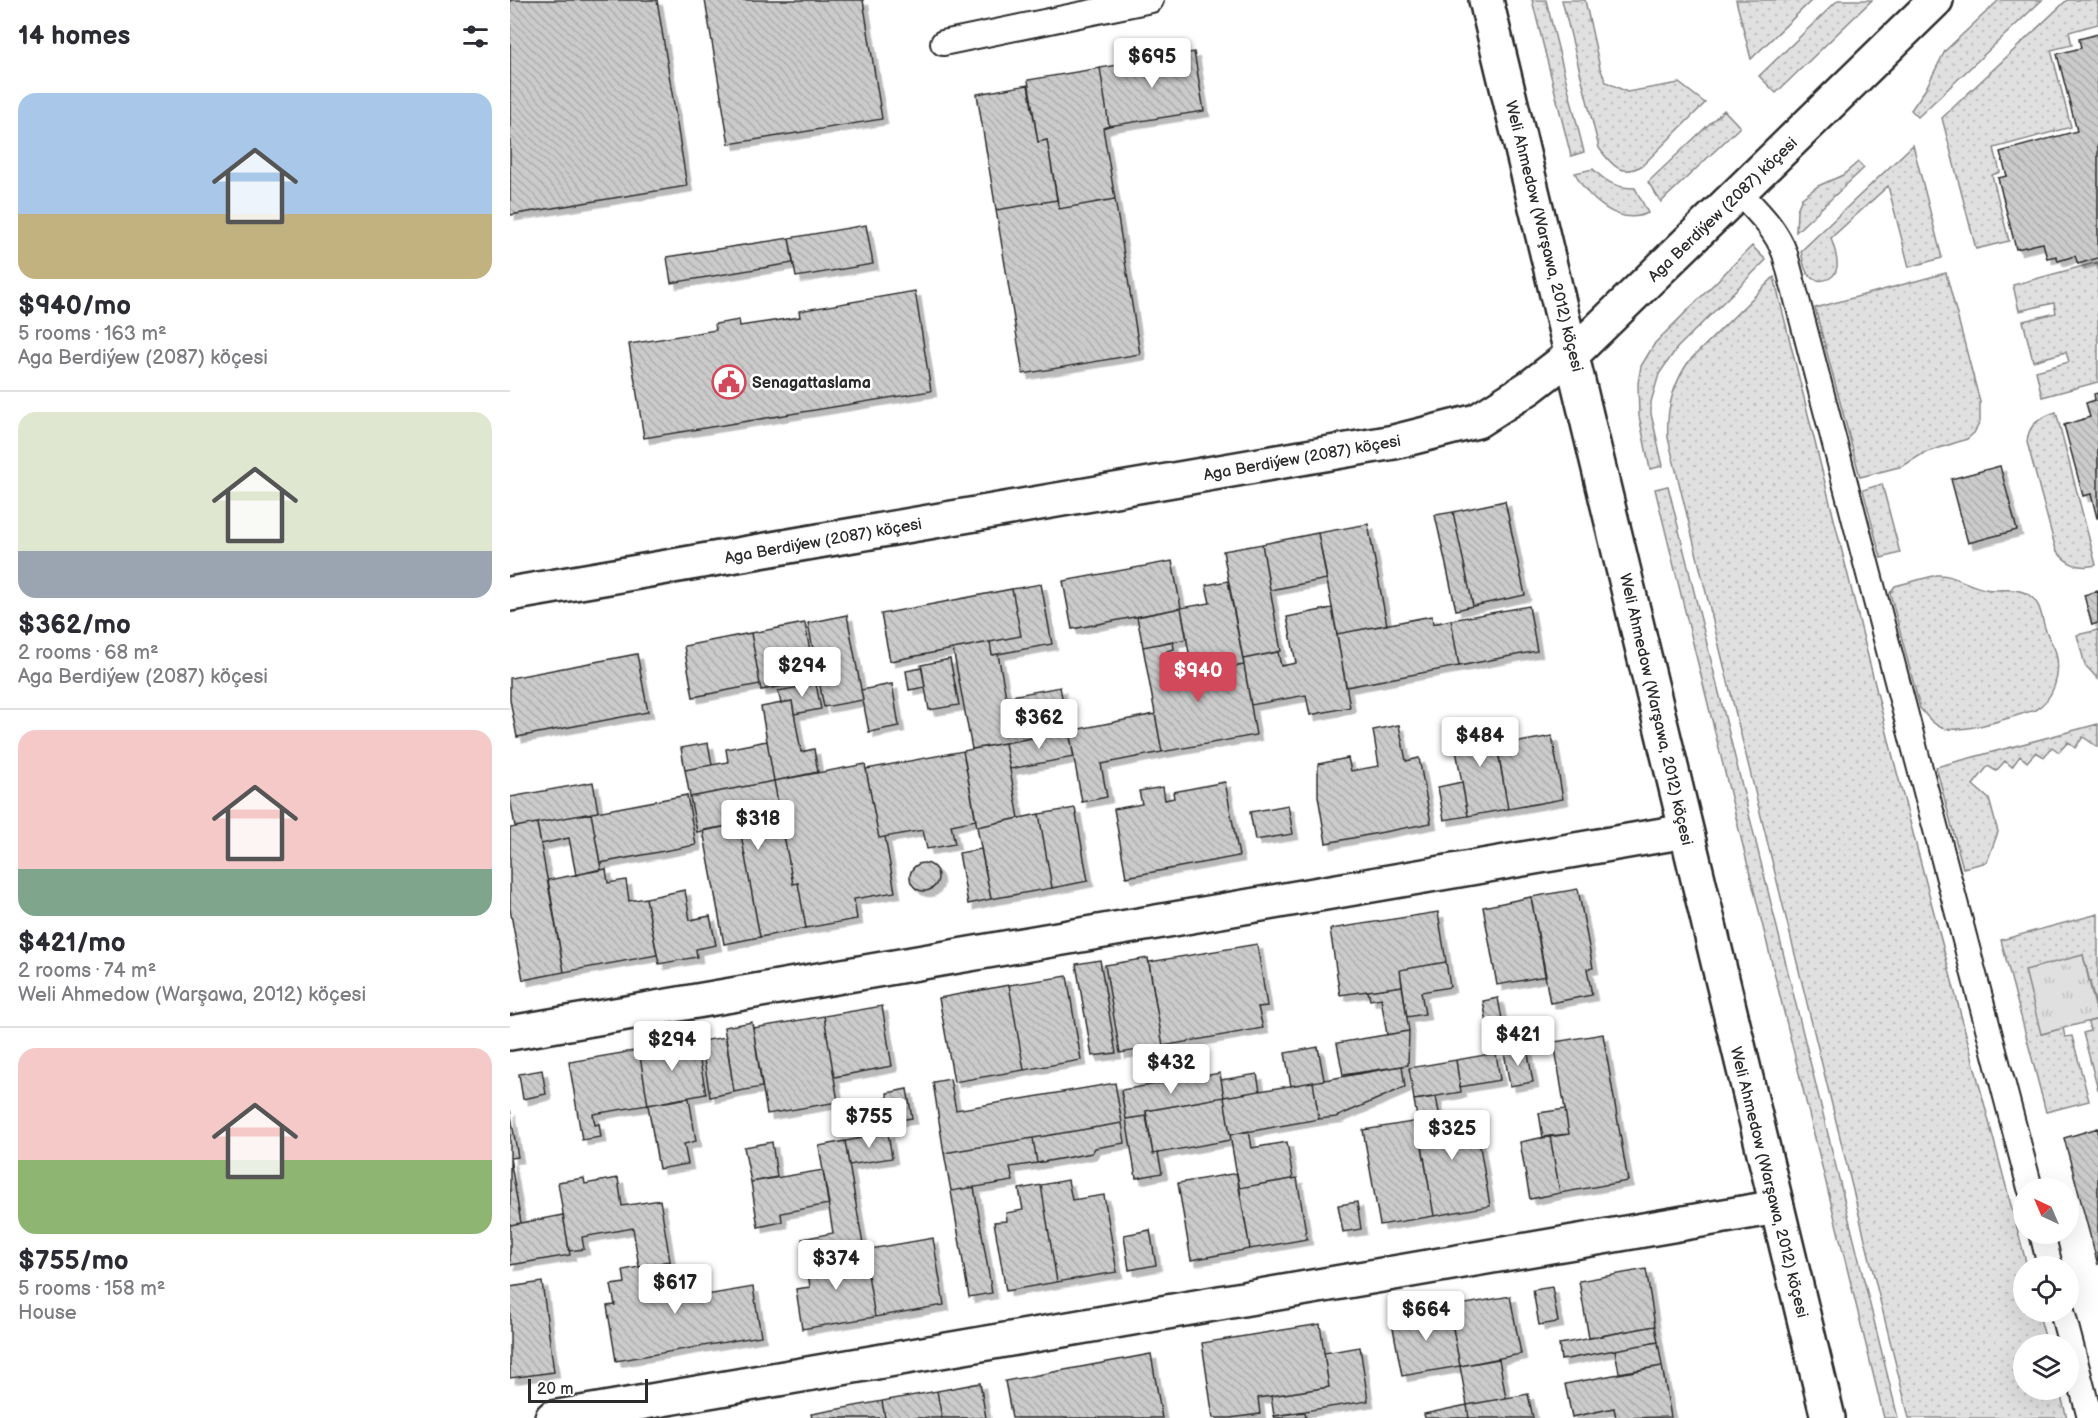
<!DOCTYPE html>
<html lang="en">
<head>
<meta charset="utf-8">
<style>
	:root { --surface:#fff; --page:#f2f2f3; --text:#2b2b33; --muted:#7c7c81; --line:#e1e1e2; --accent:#d1495b }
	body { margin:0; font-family:"Balsamiq Sans",sans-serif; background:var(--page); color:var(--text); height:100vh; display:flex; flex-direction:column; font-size:22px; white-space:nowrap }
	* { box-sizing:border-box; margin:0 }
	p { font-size:20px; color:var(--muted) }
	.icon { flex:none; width:33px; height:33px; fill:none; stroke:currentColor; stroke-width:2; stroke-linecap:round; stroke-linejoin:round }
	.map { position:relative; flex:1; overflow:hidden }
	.drawer { display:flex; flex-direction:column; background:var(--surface); width:510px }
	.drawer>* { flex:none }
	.needle { width:39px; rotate:316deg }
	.buttons { position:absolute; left:1503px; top:1178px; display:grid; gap:12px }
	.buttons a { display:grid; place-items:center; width:66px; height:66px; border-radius:50%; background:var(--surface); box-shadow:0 6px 24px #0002; font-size:30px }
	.scale { position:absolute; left:18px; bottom:15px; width:120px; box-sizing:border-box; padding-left:6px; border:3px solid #2b2b2b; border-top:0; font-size:16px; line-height:21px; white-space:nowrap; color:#2b2b2b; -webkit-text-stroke:4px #fff; paint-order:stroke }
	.price { position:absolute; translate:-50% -51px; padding:0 14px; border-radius:6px; background:#fff; color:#222; font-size:20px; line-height:39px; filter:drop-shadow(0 2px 3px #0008) }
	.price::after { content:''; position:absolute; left:50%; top:36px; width:18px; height:14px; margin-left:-9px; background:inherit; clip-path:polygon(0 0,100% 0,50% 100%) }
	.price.current { background:var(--accent); color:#fff }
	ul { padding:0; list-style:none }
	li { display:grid; align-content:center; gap:12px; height:318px; padding:0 18px }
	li+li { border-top:2px solid var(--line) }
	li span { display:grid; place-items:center; height:186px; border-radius:18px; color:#555 }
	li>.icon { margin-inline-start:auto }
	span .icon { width:108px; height:108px; fill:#fffc; stroke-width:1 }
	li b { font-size:26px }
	h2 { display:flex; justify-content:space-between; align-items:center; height:72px; padding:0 18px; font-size:26px }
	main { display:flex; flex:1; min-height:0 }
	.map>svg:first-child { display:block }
	.grass { fill:url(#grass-dots); stroke:#868686; stroke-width:1.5 }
	.park { fill:url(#park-tufts); stroke:#868686; stroke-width:1.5 }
	.building { fill:url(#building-back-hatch); stroke:#2b2b2b; stroke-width:1.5; filter:url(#shadow) }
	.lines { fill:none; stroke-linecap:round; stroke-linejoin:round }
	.service-casing { stroke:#2b2b2b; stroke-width:28 }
	.minor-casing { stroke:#2b2b2b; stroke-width:38 }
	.tertiary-casing { stroke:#2b2b2b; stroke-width:38 }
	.service { stroke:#fff; stroke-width:24 }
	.minor { stroke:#fff; stroke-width:33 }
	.tertiary { stroke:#fff; stroke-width:33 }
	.labels { text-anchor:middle; stroke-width:5; stroke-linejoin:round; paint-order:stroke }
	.street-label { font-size:16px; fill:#2b2b2b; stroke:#fff }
	.poi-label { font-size:16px; font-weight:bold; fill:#2b2b2b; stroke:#fff; text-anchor:start }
</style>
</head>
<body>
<main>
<section class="drawer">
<h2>14 homes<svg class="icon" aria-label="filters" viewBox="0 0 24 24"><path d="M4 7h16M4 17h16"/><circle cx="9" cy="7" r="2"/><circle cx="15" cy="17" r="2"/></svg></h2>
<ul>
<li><span style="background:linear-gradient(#a9c7e8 65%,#c2b280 0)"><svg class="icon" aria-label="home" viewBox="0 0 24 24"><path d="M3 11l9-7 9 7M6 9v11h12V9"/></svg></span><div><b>$940/mo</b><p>5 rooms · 163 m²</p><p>Aga Berdiýew (2087) köçesi</p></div></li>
<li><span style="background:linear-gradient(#dfe7d0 75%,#9aa5b1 0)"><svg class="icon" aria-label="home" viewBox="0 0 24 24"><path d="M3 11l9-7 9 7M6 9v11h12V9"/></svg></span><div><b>$362/mo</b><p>2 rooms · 68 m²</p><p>Aga Berdiýew (2087) köçesi</p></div></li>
<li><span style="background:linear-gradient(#f6c9c9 75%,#7fa58c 0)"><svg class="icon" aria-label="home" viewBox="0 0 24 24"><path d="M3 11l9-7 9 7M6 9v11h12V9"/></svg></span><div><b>$421/mo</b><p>2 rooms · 74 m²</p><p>Weli Ahmedow (Warşawa, 2012) köçesi</p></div></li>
<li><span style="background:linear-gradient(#f6c9c9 60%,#8fb573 0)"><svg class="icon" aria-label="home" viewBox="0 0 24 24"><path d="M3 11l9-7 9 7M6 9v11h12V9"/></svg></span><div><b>$755/mo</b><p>5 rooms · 158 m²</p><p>House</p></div></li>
</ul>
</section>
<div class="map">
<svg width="1588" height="1418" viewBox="0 0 1588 1418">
	<defs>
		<pattern id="grass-dots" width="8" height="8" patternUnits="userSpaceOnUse" patternTransform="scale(1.5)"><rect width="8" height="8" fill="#e0e0e0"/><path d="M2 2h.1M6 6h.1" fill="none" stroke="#c0c0c0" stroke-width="1.8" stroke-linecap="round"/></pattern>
		<pattern id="park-tufts" width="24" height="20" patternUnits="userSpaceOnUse" patternTransform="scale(1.5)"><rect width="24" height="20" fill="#e0e0e0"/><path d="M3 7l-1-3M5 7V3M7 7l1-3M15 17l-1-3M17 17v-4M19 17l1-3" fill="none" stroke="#c0c0c0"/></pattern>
		<pattern id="building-back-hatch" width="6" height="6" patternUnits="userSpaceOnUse" patternTransform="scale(1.5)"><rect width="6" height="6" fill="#cbcbcb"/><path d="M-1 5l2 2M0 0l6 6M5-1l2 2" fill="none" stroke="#aeaeae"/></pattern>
		<filter id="shadow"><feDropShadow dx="5.5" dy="5.5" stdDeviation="0" flood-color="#0004"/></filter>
	</defs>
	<rect width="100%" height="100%" fill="#fff"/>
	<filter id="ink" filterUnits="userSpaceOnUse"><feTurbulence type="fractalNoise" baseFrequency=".0167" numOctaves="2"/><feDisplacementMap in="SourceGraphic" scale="12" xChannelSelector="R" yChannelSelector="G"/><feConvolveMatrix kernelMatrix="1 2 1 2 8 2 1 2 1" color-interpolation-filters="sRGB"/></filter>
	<g filter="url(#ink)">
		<!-- grass -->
		<path class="grass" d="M1022 0H1036L1074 152 1061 156Z
			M1052 0H1075L1090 68 1096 82 1117 92 1169 83 1195 103 1133 165C1111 178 1102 165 1089 148Z
			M1226 0H1302L1241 59Z
			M1328 0H1362L1266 93 1249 76Z
			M1489 0H1532L1408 117 1401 110 1415 90 1435 51Z
			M1557 0H1588V24L1559 32 1562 45 1541 50 1561 127 1484 148 1490 172 1482 175 1499 241 1466 249 1432 118Z
			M1214 110 1230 127 1151 202 1138 182Z
			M1403 145 1432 258 1399 267 1378 186 1321 238C1324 247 1328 257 1327 267 1325 281 1307 285 1298 274 1293 268 1293 258 1291 251Z
			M1348 162 1354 168 1286 232 1287 210 1292 198 1308 186 1333 175Z
			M1083 169C1096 182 1106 188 1125 188L1138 213C1108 227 1077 198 1065 173Z
			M1242 246 1256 260 1167 348 1149 374 1141 402V414L1153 466 1140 469 1129 416 1128 383 1131 366 1145 343Z
			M1588 262V382L1532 397 1526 371 1559 362 1556 352 1523 361 1513 321 1546 313 1544 303 1509 311 1503 285Z
			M1436 273 1470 402V422L1464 433 1457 439 1414 453 1393 466 1350 477 1305 308Z
			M1264 277 1384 761 1517 1266H1514V1311H1528L1537 1344H1514V1389H1549L1557 1418H1399L1158 438C1156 410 1163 384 1179 361Z
			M1546 412 1586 565C1569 569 1557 565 1546 550L1517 442C1518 424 1531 417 1546 412Z
			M1372 484 1390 553 1371 558 1353 490Z
			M1158 486 1388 1418H1374L1145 489Z
			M1427 575C1444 574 1458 586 1475 589 1490 592 1506 586 1519 595 1531 603 1531 616 1535 628 1537 636 1544 645 1546 653 1551 675 1544 699 1525 710 1503 716 1451 736 1430 727 1421 723 1416 715 1410 708L1380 593 1385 586Z
			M1588 630V679L1575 665 1567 635Z
			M1588 724V747L1573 737 1565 748 1558 742 1549 752 1542 747 1534 757 1526 752 1517 762 1510 756 1502 767 1495 761 1486 771 1478 766 1463 785 1479 799 1488 832 1477 862 1453 868 1426 767Z
			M1588 914V1013L1573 955 1532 1034 1553 1028 1555 1037 1562 1036 1579 1101 1536 1112 1491 940Z
			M1588 1019V1090L1573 1033 1580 1031 1578 1022Z"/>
		<!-- park -->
		<path class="park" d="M1573 955 1588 1019 1531 1034 1515 970Z"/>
		<!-- building -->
		<path class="building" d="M0 0H147L177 186 0 215Z
			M195 0H353L372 119 219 144Z
			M1588 34V258L1568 264 1565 256 1548 261 1546 256 1537 258 1533 243 1506 249 1488 178 1497 176 1490 152 1567 131 1547 54 1571 48 1569 39Z
			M684 52 694 111 599 126 590 68Z
			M590 68 599 126 593 128 605 199 549 209 537 140 528 142 518 80Z
			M518 85 528 142 537 140 547 200 486 210 467 94Z
			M605 199 630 354 513 374 486 210 547 200 549 209Z
			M356 225 363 264 286 277 279 238Z
			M279 238 283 263 161 283 157 257Z
			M405 291 421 391 134 438 119 344 206 330 205 324 229 320 230 326 290 317 289 311Z
			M1588 393V518H1587L1581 494 1573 496 1554 425 1580 417 1576 403 1585 400 1584 394Z
			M1490 466 1507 530 1458 543 1441 479Z
			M995 501 1015 595 963 606 943 512Z
			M943 512 963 606 946 610 925 515Z
			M858 524 877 625 827 634 808 533Z
			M808 533 817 579 760 590 752 544Z
			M752 544 771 651 733 659 713 551Z
			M662 561 671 608 562 629 553 581Z
			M718 581 734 665 683 675 671 608 700 603 696 585Z
			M531 584 542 644 482 655 480 642 511 636 502 589Z
			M502 589 511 636 380 661 371 614Z
			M1588 591V623L1582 625 1574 595Z
			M1019 606 1027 651 949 666 941 620Z
			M671 608 677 639 633 647 627 617Z
			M822 608 840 707 800 715 796 695 741 705 733 659 768 652 771 666 786 663 777 617Z
			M337 615 353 700 314 707 298 623Z
			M922 616 923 624 941 620 949 666 836 687 827 634Z
			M295 623 305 680 251 690 241 633Z
			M241 633 250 684 183 697 174 646Z
			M663 641 664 649 657 651 662 679 734 665 746 735 652 752 633 647Z
			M480 642 482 655 488 654 496 697 550 687 559 731 462 749 443 649Z
			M127 654 138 712 7 737 0 700V678Z
			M440 659 449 705 419 710 411 665Z
			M412 668 415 687 399 690 396 671Z
			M306 684 311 709 284 714 282 701 271 703 268 691Z
			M382 684 389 726 359 732 351 690Z
			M282 701 291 752 304 749 308 772 264 781 251 707Z
			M645 714 652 752 591 764 597 797 572 802 559 731Z
			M983 720 998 809 958 816 942 728Z
			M889 725 896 761 909 758 921 823 816 843 808 796V764L838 758 841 771 869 766 863 730Z
			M559 731 564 757 500 769 495 743Z
			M1042 736 1053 799 998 809 987 746Z
			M257 741 264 781 180 797 175 770 218 762 216 749Z
			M198 743 202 765 175 770 171 748Z
			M495 743 509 818 467 827 453 751Z
			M453 751 466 820 441 825 445 844 417 849 413 830 369 838 356 769Z
			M355 764 369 838 375 837 385 892 344 899 347 919 296 928 288 883 283 884 264 781Z
			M264 781 283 884 288 883 296 928 250 937 229 824 187 832 180 797Z
			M83 782 88 812 5 827 0 797Z
			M715 782 729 856 616 877 604 809 632 804 629 791 653 787 655 800 664 798 663 792Z
			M952 782 958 816 934 820 928 787Z
			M177 795 186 845 90 863 81 813Z
			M778 805 783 834 745 840 740 812Z
			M565 808 578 881 542 888 529 814Z
			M81 813 91 869 66 875 59 838 31 844 27 823Z
			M529 814 542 888 481 899 467 827Z
			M27 823 54 972 13 980 0 909V828Z
			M229 824 250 937 214 944 193 830Z
			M471 849 481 899 458 904 449 853Z
			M400 877a14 14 0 1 1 28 0a14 14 0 1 1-28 0Z
			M96 869 98 883 116 880 119 901 136 898 147 955 54 972 38 880Z
			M1068 889 1083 968 1077 969 1082 995 1040 1003 1021 897Z
			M175 890 180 920 200 916 206 945 186 949 187 957 149 964 136 898Z
			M1021 897 1036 976 987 985 973 907Z
			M928 912 936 962 890 970 892 986 830 995 820 929Z
			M747 944 757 1006 748 1007 753 1028 653 1046 639 962Z
			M638 958 653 1046 610 1053 595 965Z
			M590 960 606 1053 582 1056 566 964Z
			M936 962 940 987 911 992 915 1014 897 1017 890 970Z
			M557 976 571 1060 514 1070 499 985Z
			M499 985 514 1070 444 1082 429 998Z
			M892 986 899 1031 877 1035 871 998 860 1000 858 991Z
			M988 998 994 1030 979 1034 973 1001Z
			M372 1006 382 1066 324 1077 314 1016Z
			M314 1016 328 1102 257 1114 243 1028Z
			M242 1022 252 1087 224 1092 214 1027Z
			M899 1031 898 1065 833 1075 827 1043Z
			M1093 1034 1118 1181 1050 1193 1040 1136 1059 1134 1044 1042Z
			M216 1037 224 1092 200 1097 191 1041Z
			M186 1040 196 1094 138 1105 129 1050Z
			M808 1047 814 1080 781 1086 775 1053Z
			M1017 1048 1023 1082 1000 1086 994 1052Z
			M129 1050 138 1105 83 1114 85 1125 89 1124 91 1137 72 1140 59 1062Z
			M986 1053 990 1080 950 1087 946 1060Z
			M946 1060 951 1092 904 1100 899 1068Z
			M892 1066 895 1087 826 1117 809 1119 803 1082Z
			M32 1070 36 1094 13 1099 9 1074Z
			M710 1073 714 1097 636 1111V1116L616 1119 611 1090Z
			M747 1074 750 1091 714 1097 711 1080Z
			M440 1079 446 1110 605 1083 612 1123 434 1153 423 1082Z
			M803 1082 809 1119 720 1135 714 1097Z
			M397 1089 402 1118 382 1121 377 1093Z
			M714 1097 721 1140 643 1154 636 1111Z
			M926 1097 931 1123 965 1117 980 1206 924 1216 904 1100Z
			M179 1098 186 1141 174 1144 178 1164 149 1169 138 1105Z
			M1055 1109 1059 1134 1033 1138 1029 1113Z
			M0 1110 8 1157 0 1158Z
			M636 1116 643 1154 648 1153 652 1173 626 1178 616 1119Z
			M908 1121 924 1216 870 1225 853 1130Z
			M612 1123 615 1143 585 1148 582 1153 527 1163 523 1138Z
			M1588 1128V1265L1554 1138Z
			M739 1131 742 1148 777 1142 783 1179 729 1188 720 1135Z
			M378 1133 382 1158 339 1165 335 1141Z
			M1040 1136 1050 1193 1020 1199 1010 1142Z
			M523 1138 527 1163 500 1167 503 1181 441 1191 434 1153Z
			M335 1141 354 1250 296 1260 292 1239 323 1233 309 1146Z
			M262 1142 267 1177 241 1182 234 1147Z
			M0 1158 11 1223 0 1225Z
			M313 1170 319 1204 271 1213 272 1222 248 1227 241 1182Z
			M727 1173 740 1249 681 1260 668 1183Z
			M74 1178 75 1184 108 1178 112 1206 150 1200 160 1261 129 1267 123 1228 72 1237 74 1249 59 1251 48 1182Z
			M787 1178 797 1239 740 1249 729 1188Z
			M558 1180 562 1200 594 1195 607 1272 547 1282 531 1185Z
			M531 1185 547 1282 496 1291 484 1222 497 1221 496 1213 513 1210 509 1189Z
			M464 1187 482 1293 459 1297 441 1191Z
			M847 1202 851 1229 833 1232 828 1205Z
			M53 1215 60 1255 0 1265V1225Z
			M640 1230 646 1265 619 1270 614 1235Z
			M423 1238 434 1305 365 1317 354 1250Z
			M354 1250 365 1317 292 1329 286 1289 300 1287 296 1260Z
			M160 1261 167 1300 243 1287 251 1336 106 1361 97 1306 105 1305 101 1285 115 1283 113 1270Z
			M1136 1269 1145 1326 1079 1338 1069 1281Z
			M32 1282 44 1372 0 1378V1287Z
			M1042 1287 1048 1322 1029 1325 1023 1290Z
			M1000 1296 1011 1354 950 1366 939 1307Z
			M939 1307 950 1366 892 1376 881 1317Z
			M810 1324 819 1387 748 1398 750 1414 720 1418H703L692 1343Z
			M1145 1326 1148 1342 1051 1360 1049 1344Z
			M1148 1342 1152 1366 1109 1373 1105 1350Z
			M850 1347 858 1401 764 1416 761 1396 819 1387 814 1353Z
			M641 1354 652 1418H502L495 1381Z
			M989 1359 996 1398 957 1405 950 1366Z
			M1152 1366 1161 1417 1106 1418 1104 1408 1062 1417 1055 1384Z
			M470 1383 476 1418H432L427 1391Z
			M427 1391 432 1418H375L372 1401Z
			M1018 1394 1023 1418H959L957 1405Z
			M372 1401 375 1418H302L301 1414Z
			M957 1405 959 1418H915L914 1414Z
			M795 1412 796 1418H765L764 1416Z"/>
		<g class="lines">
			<!-- service casing -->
			<g class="service-casing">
				<path id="service" d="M433 43 641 0
					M1229 192C1248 212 1266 229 1275 254L1520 1188
					M1532 1233 1540 1266
					M1552 1311 1580 1418"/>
			</g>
			<!-- minor casing -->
			<g class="minor-casing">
				<path id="minor" d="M0 1033 1176 831
					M42 1418 1267 1207"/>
			</g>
			<!-- tertiary casing -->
			<g class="tertiary-casing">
				<path id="tertiary" d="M976 0C1094 472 1203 946 1318 1418
					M0 594 884 442 967 421 1020 387 1064 353 1426 0"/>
			</g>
			<!-- service -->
			<use href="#service" class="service"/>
			<!-- minor -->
			<use href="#minor" class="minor"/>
			<!-- tertiary -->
			<use href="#tertiary" class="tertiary"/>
		</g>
	</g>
	<!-- icons -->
	<defs>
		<g id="civic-ring" transform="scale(1.725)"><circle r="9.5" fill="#fff" stroke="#d1495b" stroke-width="1.5"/><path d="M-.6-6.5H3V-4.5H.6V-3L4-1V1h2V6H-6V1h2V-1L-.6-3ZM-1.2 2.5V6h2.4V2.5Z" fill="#d1495b"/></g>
	</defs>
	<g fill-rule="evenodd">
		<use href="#civic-ring" x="219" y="382"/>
	</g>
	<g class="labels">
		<!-- street labels -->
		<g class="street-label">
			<text transform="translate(1212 209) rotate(-44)" y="6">Aga Berdiýew (2087) köçesi</text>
			<text transform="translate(1035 236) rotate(76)" y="6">Weli Ahmedow (Warşawa, 2012) köçesi</text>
			<text transform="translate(792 457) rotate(-10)" y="6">Aga Berdiýew (2087) köçesi</text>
			<text transform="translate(313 540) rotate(-10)" y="6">Aga Berdiýew (2087) köçesi</text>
			<text transform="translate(1147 709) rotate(77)" y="6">Weli Ahmedow (Warşawa, 2012) köçesi</text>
			<text transform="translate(1260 1182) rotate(76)" y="6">Weli Ahmedow (Warşawa, 2012) köçesi</text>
		</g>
		<!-- poi labels -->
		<g class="poi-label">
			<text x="242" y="388">Senagattaslama</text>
		</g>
	</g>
</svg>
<div class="buttons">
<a><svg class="needle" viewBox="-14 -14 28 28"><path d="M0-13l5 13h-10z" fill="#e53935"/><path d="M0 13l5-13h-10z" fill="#7c7c81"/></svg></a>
<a><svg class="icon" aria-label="locate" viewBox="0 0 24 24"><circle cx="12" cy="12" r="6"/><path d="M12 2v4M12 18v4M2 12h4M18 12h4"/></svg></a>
<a><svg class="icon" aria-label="layers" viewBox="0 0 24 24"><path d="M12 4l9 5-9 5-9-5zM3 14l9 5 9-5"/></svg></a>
</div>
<div class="scale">20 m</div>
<b class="price" style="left:642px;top:89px">$695</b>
<b class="price" style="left:292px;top:698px">$294</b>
<b class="price current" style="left:688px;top:703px">$940</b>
<b class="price" style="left:529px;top:750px">$362</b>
<b class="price" style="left:970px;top:768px">$484</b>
<b class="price" style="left:248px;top:851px">$318</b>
<b class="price" style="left:1008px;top:1067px">$421</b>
<b class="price" style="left:162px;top:1072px">$294</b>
<b class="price" style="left:661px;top:1095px">$432</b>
<b class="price" style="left:359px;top:1149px">$755</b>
<b class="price" style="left:942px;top:1161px">$325</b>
<b class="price" style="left:326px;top:1291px">$374</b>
<b class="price" style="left:165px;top:1315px">$617</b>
<b class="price" style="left:916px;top:1342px">$664</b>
</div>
</main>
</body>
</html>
